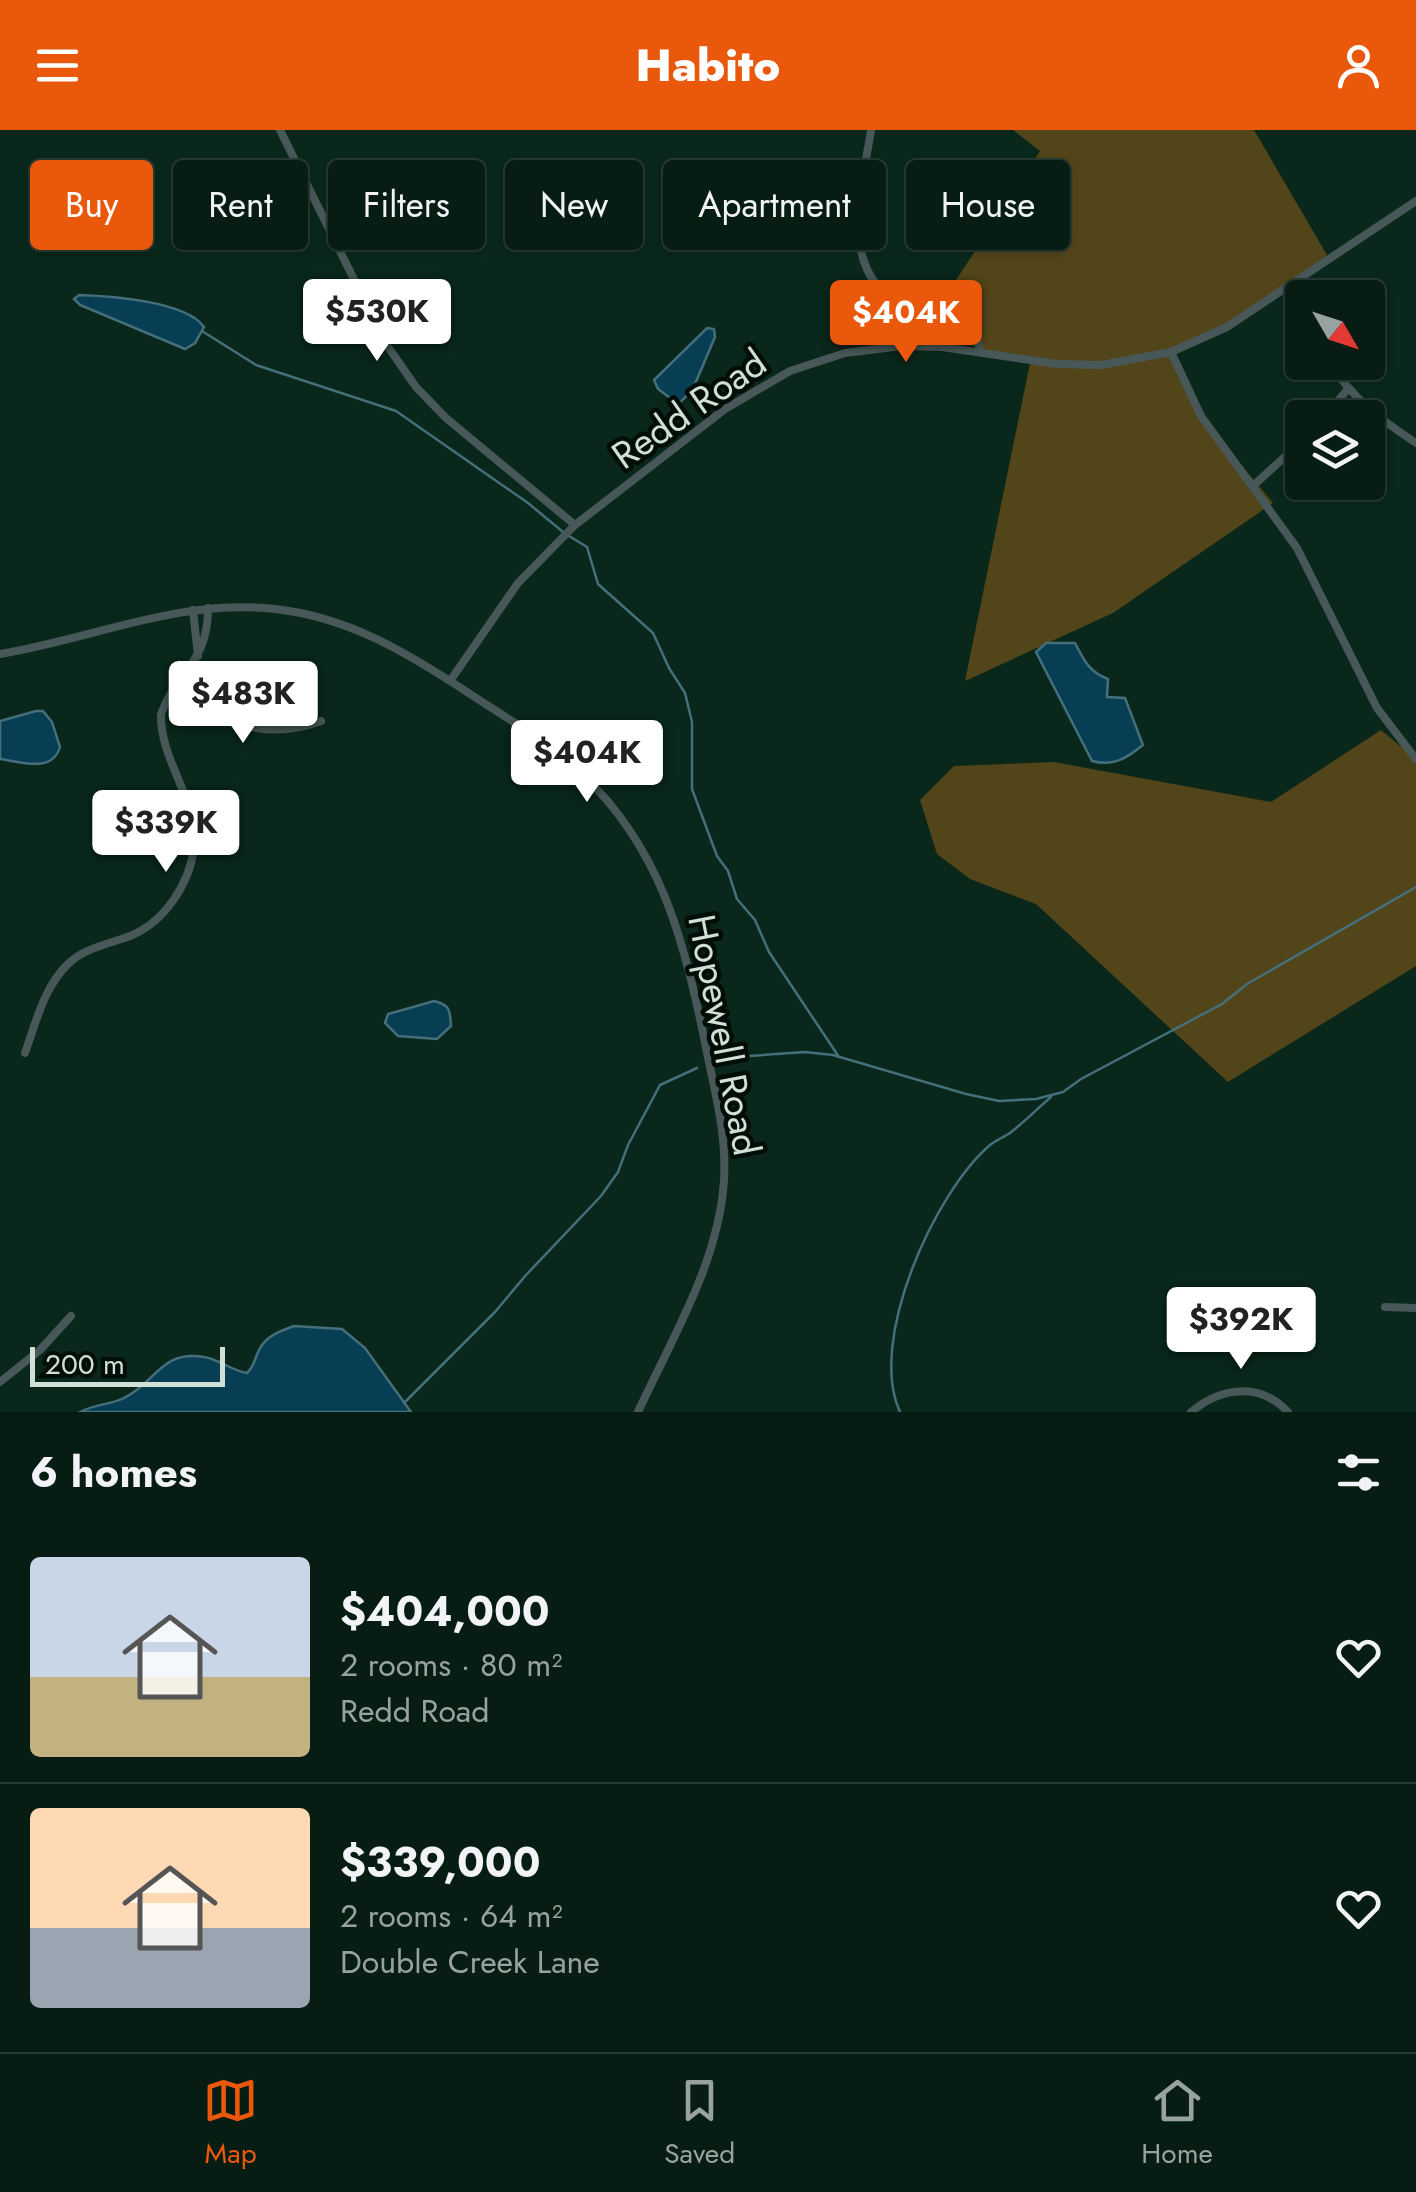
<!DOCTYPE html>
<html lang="en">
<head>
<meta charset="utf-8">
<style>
	:root { --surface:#071d14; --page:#10261d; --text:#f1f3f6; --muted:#98a2a0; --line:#283b34; --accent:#ea580c }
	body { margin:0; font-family:Jost,sans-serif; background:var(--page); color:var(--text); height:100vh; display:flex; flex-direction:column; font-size:38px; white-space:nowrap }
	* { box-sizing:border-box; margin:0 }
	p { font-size:32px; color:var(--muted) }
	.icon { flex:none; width:55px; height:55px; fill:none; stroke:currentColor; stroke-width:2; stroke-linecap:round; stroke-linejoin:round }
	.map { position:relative; height:1282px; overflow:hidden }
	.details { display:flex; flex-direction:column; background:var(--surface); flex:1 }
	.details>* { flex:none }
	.top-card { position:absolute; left:30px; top:30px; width:1358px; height:90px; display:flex; gap:20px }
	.needle { width:65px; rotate:129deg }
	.buttons { position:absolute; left:1285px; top:150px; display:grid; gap:20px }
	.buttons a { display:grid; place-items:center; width:100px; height:100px; border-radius:10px; background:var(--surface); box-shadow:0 2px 8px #0004,0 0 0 2px var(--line); font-size:50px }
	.scale { position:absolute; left:30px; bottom:25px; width:195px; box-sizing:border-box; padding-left:10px; border:5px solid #d0e0d7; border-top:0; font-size:28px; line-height:35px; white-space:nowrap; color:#d0e0d7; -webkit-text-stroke:8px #030d08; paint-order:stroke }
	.price { position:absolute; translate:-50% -85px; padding:0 22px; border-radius:10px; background:#fff; color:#222; font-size:32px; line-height:65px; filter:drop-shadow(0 2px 5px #0008) }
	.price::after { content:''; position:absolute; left:50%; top:60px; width:30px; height:22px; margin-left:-15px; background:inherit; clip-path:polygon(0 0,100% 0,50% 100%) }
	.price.selected { background:var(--accent); color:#fff }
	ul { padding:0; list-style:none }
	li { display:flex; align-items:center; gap:30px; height:250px; padding:0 30px }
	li+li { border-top:2px solid var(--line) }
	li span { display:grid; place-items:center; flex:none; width:280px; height:200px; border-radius:10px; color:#555 }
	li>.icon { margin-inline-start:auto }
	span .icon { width:120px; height:120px; fill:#fffc; stroke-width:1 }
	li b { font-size:42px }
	h2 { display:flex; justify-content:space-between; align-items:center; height:120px; padding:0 30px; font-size:42px }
	.pill { padding:0 35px; border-radius:10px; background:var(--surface); box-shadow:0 2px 8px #0004,0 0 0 2px var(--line); font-size:35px; line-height:90px }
	.pill.selected { background:var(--accent); color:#fff }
	header { display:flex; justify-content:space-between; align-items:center; height:130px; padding:0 30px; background:var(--accent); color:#fff; font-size:45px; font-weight:800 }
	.tab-bar { display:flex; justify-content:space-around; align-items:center; height:140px; border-top:2px solid var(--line); background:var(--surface); font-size:28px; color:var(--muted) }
	.tab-bar a { display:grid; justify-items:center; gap:5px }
	.tab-bar .selected { color:var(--accent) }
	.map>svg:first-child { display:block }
	.forest { fill:#52451a }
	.water { fill:#083e53; stroke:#446f7b; stroke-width:2.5 }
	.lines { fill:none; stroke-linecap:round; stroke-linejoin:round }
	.stream { stroke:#446f7b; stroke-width:2.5 }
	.minor { stroke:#485858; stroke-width:8 }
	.labels { text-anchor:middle; stroke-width:9; stroke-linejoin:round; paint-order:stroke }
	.street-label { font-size:38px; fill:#d0e0d7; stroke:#030d08 }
</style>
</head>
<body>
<header><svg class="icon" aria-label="menu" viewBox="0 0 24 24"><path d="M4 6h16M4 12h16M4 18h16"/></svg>Habito<svg class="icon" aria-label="person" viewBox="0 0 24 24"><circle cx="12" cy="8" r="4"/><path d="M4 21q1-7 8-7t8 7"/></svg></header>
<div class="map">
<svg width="1416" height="1282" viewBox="0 0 1416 1282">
	<rect width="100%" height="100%" fill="#09271a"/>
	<!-- forest -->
	<path class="forest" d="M1013 0H1254L1327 125 1263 176 1172 220 1211 299 1273 373 1113 483 965 551 1030 233 979 219 930 190 1040 21Z
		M1381 600 1416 629V836L1228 952 1036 774 970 749 937 724 920 670 954 636 1054 632 1271 672Z"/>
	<!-- water -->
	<path class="water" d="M79 165C110 166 186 171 204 197L195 213 185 219 80 175 74 169Z
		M707 198 714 199 715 207 692 261 678 274 658 259 654 250Z
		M1046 513H1075C1084 530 1089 542 1108 549L1107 567 1125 568 1143 615C1127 628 1113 637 1092 631L1036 522Z
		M36 581H43L52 592 60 617C53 643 22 632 0 629V591Z
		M434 871C450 875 450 880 451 896L437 909 398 906 385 893 388 884Z
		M294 1196 342 1199 365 1218 411 1282H80C94 1274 110 1275 124 1268 156 1253 160 1220 204 1227 219 1229 232 1241 247 1243 255 1235 254 1230 259 1220 266 1206 280 1201 294 1196Z"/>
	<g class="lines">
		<!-- stream -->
		<path class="stream" d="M202 201 256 235 396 281 528 373 563 402
			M569 406 587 417 598 454 653 503 669 538 685 563 692 592V659L717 726 728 741 737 769 755 790 769 822 839 927
			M721 928 805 922 833 925 966 964 999 971 1036 969 1063 962 1081 949 1222 874 1247 854 1416 757
			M404 1273 495 1182 526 1145 601 1066 618 1042 628 1015 660 955 697 938
			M900 1282C867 1212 934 1063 990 1015 996 1010 1004 1007 1010 1003 1024 992 1037 979 1051 967"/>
		<!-- minor -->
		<path class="minor" d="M280 0 386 214 416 257 446 288 575 395
			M871 0C863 54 836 139 899 173 925 186 952 193 977 209L980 221
			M1171 222 1201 286 1297 418 1377 578 1416 629
			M1329 232C1352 268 1381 290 1416 313
			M1323 288 1348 259
			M1253 356 1302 311
			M193 480 198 526
			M0 524C92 509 180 468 275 479 348 487 406 522 467 562 506 588 549 612 583 645 659 717 684 808 704 908 713 955 727 1001 724 1050 719 1132 672 1208 638 1282
			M450 551 518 453 575 395 725 279 790 241 845 223 902 216 942 217 1057 234 1101 235 1171 222 1227 197 1416 71
			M171 566C223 589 263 613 321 591
			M25 923C36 892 44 857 68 834 84 818 109 814 130 806 165 792 190 753 194 717 199 670 160 632 161 584 177 540 208 534 208 478
			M1385 1177 1416 1178
			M0 1252 40 1220 71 1186
			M1191 1282C1221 1257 1260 1252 1288 1282"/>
	</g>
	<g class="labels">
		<!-- street labels -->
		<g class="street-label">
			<text transform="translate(689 279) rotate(-35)" y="13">Redd Road</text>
			<text transform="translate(724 905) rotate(79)" y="13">Hopewell Road</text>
		</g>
	</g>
</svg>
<div class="buttons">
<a><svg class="needle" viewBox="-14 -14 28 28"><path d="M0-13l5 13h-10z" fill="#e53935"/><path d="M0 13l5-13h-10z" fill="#98a2a0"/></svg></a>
<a><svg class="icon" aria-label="layers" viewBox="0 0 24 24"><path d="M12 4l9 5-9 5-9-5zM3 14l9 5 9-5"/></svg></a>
</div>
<div class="scale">200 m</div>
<b class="price" style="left:377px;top:234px">$530K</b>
<b class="price selected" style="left:906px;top:235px">$404K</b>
<b class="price" style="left:243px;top:616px">$483K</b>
<b class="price" style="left:587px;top:675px">$404K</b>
<b class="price" style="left:166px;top:745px">$339K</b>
<b class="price" style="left:1241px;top:1242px">$392K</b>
<div class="top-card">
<a class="pill selected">Buy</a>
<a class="pill">Rent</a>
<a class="pill">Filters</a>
<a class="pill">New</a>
<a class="pill">Apartment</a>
<a class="pill">House</a>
</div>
</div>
<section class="details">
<h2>6 homes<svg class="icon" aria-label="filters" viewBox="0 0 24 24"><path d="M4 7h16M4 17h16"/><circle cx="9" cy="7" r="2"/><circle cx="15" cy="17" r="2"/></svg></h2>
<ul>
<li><span style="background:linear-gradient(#c9d6e8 60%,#c2b280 0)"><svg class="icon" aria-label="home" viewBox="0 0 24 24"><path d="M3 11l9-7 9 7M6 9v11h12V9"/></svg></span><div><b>$404,000</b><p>2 rooms · 80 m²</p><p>Redd Road</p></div><svg class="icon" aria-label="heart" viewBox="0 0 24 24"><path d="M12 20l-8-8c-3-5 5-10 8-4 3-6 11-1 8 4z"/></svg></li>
<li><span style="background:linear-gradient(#ffd9b3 60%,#9aa5b1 0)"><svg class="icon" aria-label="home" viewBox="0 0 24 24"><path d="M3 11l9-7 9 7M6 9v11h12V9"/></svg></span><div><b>$339,000</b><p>2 rooms · 64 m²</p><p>Double Creek Lane</p></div><svg class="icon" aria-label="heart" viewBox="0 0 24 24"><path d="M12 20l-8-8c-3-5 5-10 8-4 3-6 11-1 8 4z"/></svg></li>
</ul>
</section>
<nav class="tab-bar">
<a class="selected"><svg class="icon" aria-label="map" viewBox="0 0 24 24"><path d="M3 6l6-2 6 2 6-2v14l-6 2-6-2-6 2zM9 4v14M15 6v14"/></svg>Map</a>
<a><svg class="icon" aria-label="saved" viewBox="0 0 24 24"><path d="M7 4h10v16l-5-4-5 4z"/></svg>Saved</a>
<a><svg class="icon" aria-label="home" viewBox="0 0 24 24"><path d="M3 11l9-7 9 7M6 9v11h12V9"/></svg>Home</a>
</nav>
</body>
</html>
